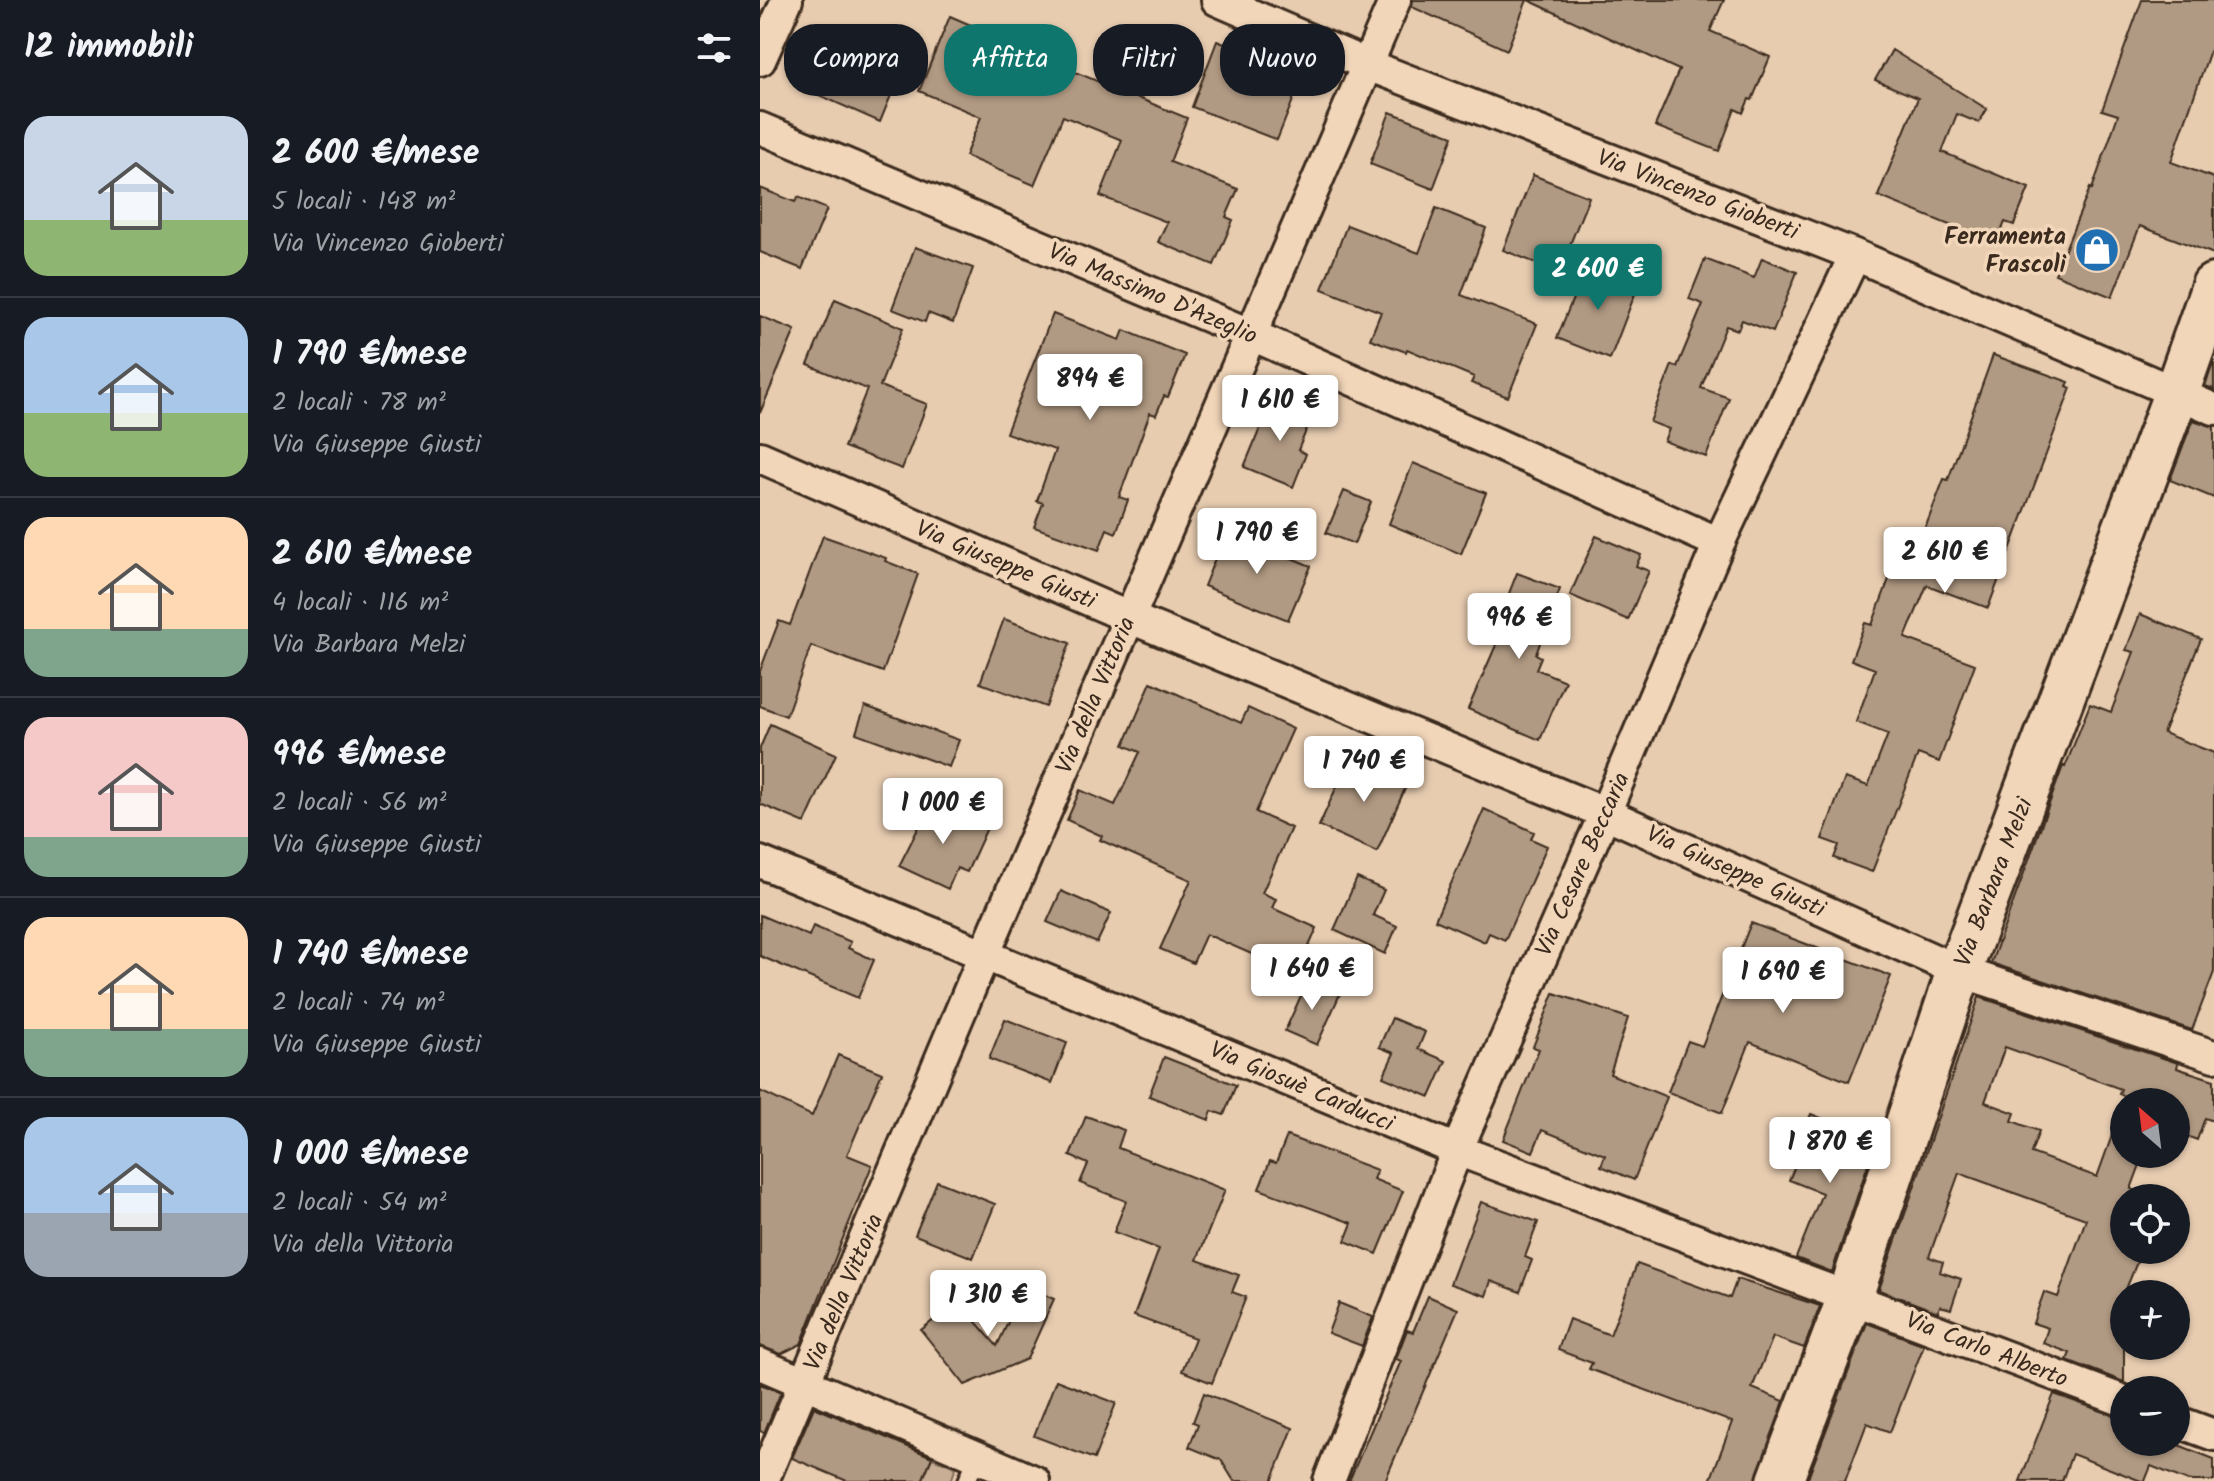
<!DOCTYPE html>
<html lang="it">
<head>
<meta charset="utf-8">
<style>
	:root { --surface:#171b24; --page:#242831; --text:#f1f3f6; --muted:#9ea1a6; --line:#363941; --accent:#0f766e }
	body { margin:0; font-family:Kalam,sans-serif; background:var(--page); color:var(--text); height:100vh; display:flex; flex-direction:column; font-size:30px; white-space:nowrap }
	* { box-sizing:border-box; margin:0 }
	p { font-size:26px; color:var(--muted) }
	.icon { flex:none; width:44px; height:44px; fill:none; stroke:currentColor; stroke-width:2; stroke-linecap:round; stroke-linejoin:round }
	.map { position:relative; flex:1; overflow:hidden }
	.sheet { display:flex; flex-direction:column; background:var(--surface); width:760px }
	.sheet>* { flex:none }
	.top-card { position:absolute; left:24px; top:24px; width:760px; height:72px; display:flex; gap:16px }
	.needle { width:52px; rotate:332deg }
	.controls { position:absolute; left:1350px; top:1088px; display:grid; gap:16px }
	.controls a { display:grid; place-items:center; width:80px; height:80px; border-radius:50%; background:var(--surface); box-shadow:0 2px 6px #0004; font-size:40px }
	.price { position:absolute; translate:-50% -68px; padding:0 18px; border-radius:8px; background:#fff; color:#222; font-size:26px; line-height:52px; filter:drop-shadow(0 2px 4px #0008) }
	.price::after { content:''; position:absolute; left:50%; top:48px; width:24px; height:18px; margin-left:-12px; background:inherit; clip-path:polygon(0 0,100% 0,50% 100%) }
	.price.on { background:var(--accent); color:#fff }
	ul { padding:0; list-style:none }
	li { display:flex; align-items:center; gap:24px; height:200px; padding:0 24px }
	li+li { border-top:2px solid var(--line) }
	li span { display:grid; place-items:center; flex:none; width:224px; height:160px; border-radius:24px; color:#555 }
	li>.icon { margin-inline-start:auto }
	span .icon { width:96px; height:96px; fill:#fffc; stroke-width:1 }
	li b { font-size:34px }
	h2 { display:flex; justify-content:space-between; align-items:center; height:96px; padding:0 24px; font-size:34px }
	.pill { padding:0 28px; border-radius:32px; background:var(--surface); box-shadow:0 2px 6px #0004; font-size:28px; line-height:72px }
	.pill.on { background:var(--accent); color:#fff }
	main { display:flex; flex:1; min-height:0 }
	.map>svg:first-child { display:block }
	.green { fill:#c7ae95; stroke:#816c5a; stroke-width:2 }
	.building { fill:#b19a83; stroke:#3b2a1e; stroke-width:2 }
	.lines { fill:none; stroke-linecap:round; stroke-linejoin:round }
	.lane-casing { stroke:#3b2a1e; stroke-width:22 }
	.street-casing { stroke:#3b2a1e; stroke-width:36 }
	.secondary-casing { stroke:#3b2a1e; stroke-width:50 }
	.lane { stroke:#f2d6b9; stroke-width:16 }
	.street { stroke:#f2d6b9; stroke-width:30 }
	.secondary { stroke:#f2d6b9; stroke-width:44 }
	.labels { text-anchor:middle; stroke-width:7; stroke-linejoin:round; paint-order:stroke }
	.street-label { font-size:24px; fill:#3b2a1e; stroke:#f2d6b9 }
	.poi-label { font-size:24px; font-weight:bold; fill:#3b2a1e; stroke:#f2d6b9; text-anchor:end }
</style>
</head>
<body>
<main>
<section class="sheet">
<h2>12 immobili<svg class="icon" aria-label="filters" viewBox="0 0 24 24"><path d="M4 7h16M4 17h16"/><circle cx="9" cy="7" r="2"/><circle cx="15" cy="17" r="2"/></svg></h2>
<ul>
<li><span style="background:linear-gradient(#c9d6e8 65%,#8fb573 0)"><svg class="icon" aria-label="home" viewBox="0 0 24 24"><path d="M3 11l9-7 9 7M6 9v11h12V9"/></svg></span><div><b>2 600 €/mese</b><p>5 locali · 148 m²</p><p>Via Vincenzo Gioberti</p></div></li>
<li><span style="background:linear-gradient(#a9c7e8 60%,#8fb573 0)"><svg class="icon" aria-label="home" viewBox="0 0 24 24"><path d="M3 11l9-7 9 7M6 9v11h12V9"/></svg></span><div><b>1 790 €/mese</b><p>2 locali · 78 m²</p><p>Via Giuseppe Giusti</p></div></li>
<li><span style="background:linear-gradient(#ffd9b3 70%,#7fa58c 0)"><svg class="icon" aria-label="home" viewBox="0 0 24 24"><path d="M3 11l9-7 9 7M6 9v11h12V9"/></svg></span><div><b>2 610 €/mese</b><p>4 locali · 116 m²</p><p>Via Barbara Melzi</p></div></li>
<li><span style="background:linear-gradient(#f6c9c9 75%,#7fa58c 0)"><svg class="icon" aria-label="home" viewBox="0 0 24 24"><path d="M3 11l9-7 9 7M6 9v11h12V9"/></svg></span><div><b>996 €/mese</b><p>2 locali · 56 m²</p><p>Via Giuseppe Giusti</p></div></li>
<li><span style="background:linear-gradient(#ffd9b3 70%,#7fa58c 0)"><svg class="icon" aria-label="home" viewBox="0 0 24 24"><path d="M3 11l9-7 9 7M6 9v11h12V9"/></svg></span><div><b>1 740 €/mese</b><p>2 locali · 74 m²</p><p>Via Giuseppe Giusti</p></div></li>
<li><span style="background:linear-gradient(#a9c7e8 60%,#9aa5b1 0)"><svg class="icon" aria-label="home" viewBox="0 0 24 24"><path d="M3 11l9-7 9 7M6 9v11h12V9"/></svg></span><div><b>1 000 €/mese</b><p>2 locali · 54 m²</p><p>Via della Vittoria</p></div></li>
</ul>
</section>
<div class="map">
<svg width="1454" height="1481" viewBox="0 0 1454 1481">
	<rect width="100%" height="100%" fill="#e7ccb0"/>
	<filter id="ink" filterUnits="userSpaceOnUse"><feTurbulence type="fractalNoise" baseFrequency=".0125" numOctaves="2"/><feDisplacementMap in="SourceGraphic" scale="16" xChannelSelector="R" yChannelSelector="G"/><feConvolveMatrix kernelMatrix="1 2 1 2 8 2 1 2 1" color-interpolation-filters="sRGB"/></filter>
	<g filter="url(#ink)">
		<!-- green -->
		<path class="green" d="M172 1458 196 1467 191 1481H162Z"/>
		<!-- building -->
		<path class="building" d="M653 0H767L747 50 652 7Z
			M768 0H964L950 31 1010 57 992 100 989 99 983 113 975 109 959 151 895 126 919 70Z
			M1382 0H1454V39L1411 162 1454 178V254L1380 226 1352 297 1295 274 1330 188 1332 189 1358 115 1342 110Z
			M190 16 227 32 222 43 288 70 291 62 427 118 410 162 478 189 466 217 473 220 454 265 398 242 407 222 340 196 362 140 303 116 274 185 205 156 221 117 159 91Z
			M78 31 146 59 120 122 52 92Z
			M457 41 543 75 517 140 432 107Z
			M1132 50 1227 109 1219 123 1197 114 1182 152 1269 188 1254 225 1245 222 1236 244 1118 196 1158 98 1115 80Z
			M630 112 693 136 673 189 610 164Z
			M773 175 829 197 799 272 743 250Z
			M0 188 35 202 38 197 67 209 42 269 0 252Z
			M676 208 726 228 701 295 777 324 748 397 711 383 714 377 647 349 646 352 610 339 621 312 562 289 587 225 659 253Z
			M155 247 213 268 193 323 168 313 165 322 132 309Z
			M1002 258 1037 272 1013 332 982 320 978 330 966 326 941 388 969 398 946 457 904 441 909 429 890 422 912 365 917 367 943 304 929 299 945 259 994 278Z
			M826 266 878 286 850 359 797 338Z
			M75 299 143 328 120 386 167 404 142 469 84 447 107 389 48 365Z
			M293 314 360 340 364 330 425 355 408 397 404 396 396 415 390 413 359 497 368 500 356 533 347 529 339 550 274 527 283 503 277 501 295 450 246 433Z
			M0 316 35 330 0 413Z
			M1233 355 1309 382 1307 386 1311 388 1228 608 1167 585 1145 638 1215 664 1179 762 1158 754 1112 872 1074 858 1079 845 1062 839 1085 778 1108 786 1128 734 1096 722 1115 669 1091 660 1105 623 1112 625 1139 552 1154 557 1184 479 1188 480Z
			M1454 361V389L1445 386Z
			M513 397 553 414 538 450 546 454 533 487 484 467Z
			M1433 420 1454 427V498L1410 480Z
			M653 463 726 493 701 554 629 524Z
			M584 491 611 502 594 544 566 533Z
			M466 531 551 566 528 620 444 586Z
			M63 536 126 558 125 561 158 574 123 672 51 646 26 716 0 706V671L19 621 30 625Z
			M836 536 881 555 876 566 889 571 868 620 810 595Z
			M757 573 800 589 776 654 781 657 776 669 805 681 780 740 708 709 740 636 724 630 735 602 744 606Z
			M1380 614 1441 639 1403 733 1454 753V972L1432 1030 1231 963 1303 766 1305 767 1330 704 1351 712 1374 652 1366 650Z
			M244 619 310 643 286 707 220 683Z
			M391 682 481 723 488 708 533 729 496 812 531 828 502 893 516 899 512 908 557 928 537 974 446 934 433 963 400 949 431 880 340 840 342 836 307 820 320 790 355 805 380 752 364 745Z
			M105 706 199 740 189 767 96 733Z
			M10 724 76 754 45 823 0 804V748Z
			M590 757 648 782 617 852 559 826Z
			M171 803 227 828 207 872 197 868 188 889 139 866Z
			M724 809 774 832 771 839 787 846 745 940 729 933 725 942 675 920Z
			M597 878 624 890 613 915 637 926 625 954 574 930Z
			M301 891 351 913 337 943 287 922Z
			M0 915 49 936 53 926 91 942 88 948 114 960 98 998 0 956Z
			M991 923 1131 976 1089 1082 990 1042 962 1113 908 1092 928 1041 942 1046Z
			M548 980 580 994 557 1045 525 1031Z
			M794 993 868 1018 850 1074 907 1097 874 1180 841 1166 845 1155 782 1130 773 1152 743 1140 779 1049 773 1047Z
			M1219 997 1418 1063 1417 1068 1454 1080V1121L1445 1118 1437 1140 1416 1132V1102H1364L1366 1097 1359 1094 1361 1089 1245 1047 1225 1102 1255 1113 1252 1121 1279 1131 1271 1153 1337 1177 1364 1102V1154H1384L1371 1189 1396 1198H1364V1250H1382L1364 1294V1382L1307 1360 1310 1353 1283 1343 1288 1328 1273 1323 1284 1292 1298 1297 1326 1219 1199 1173 1169 1257 1183 1262 1180 1272 1201 1279 1191 1309 1180 1306 1178 1312 1119 1290Z
			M632 1018 665 1032 658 1049 686 1061 670 1097 623 1077 634 1053 619 1047Z
			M245 1019 307 1043 292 1083 229 1059Z
			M78 1055 122 1073 87 1155 112 1165 41 1344 21 1354 0 1346V1091L52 1116Z
			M404 1057 476 1085 464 1115 452 1111 449 1120 389 1096Z
			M1051 1114 1116 1140 1072 1272 1036 1258 1062 1193 1029 1180 1039 1156 1034 1154Z
			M326 1116 364 1130 358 1148 465 1190 437 1260 479 1275 472 1292 486 1297 452 1383 422 1371 435 1338 374 1316 399 1249 354 1232 366 1201 320 1183 328 1164 310 1156Z
			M527 1136 617 1170 613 1179 643 1191 617 1254 585 1241 592 1223 499 1189 510 1161 516 1163Z
			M177 1181 235 1204 213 1258 155 1235Z
			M721 1202 778 1222 765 1257 772 1260 760 1292 731 1281 726 1296 690 1284Z
			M877 1264 970 1298 977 1279 1060 1306 1044 1348 1013 1337 992 1388 1024 1401 996 1481H950L972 1422 829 1369 832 1363 798 1350 809 1319 850 1335Z
			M265 1286 294 1299 267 1359 205 1385 161 1330 198 1301 237 1346Z
			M668 1296 698 1309 625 1481H589L641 1361 636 1359 647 1330 653 1332Z
			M579 1303 613 1317 602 1346 568 1333Z
			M1107 1323 1164 1345 1130 1432 1107 1423 1085 1481H1047Z
			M296 1380 356 1403 334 1459 274 1436Z
			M0 1384 21 1392 4 1433 0 1431Z
			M444 1393 533 1428 512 1481H474L461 1460 429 1447 438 1424 433 1422Z
			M1294 1394 1364 1419V1442H1411L1454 1459V1481H1428L1391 1466 1385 1481H1381L1312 1454 1302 1481H1260Z
			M54 1407 172 1457 162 1481H87L32 1458Z"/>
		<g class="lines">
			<!-- lane casing -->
			<g class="lane-casing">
				<path id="lane" d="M207 1481 217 1457"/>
			</g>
			<!-- street casing -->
			<g class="street-casing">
				<path id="street" d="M457 0 608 65 1095 255 1454 409
					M0 60 27 0
					M0 128 492 335 959 543
					M0 457 368 617 845 813 1199 971 1454 1056
					M0 862 697 1150 1364 1401
					M0 1364 274 1481
					M1416 1421 1454 1435
					M3 1481 225 953 635 0
					M569 1481 697 1150 845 813 959 543 1095 255"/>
			</g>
			<!-- secondary casing -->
			<g class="secondary-casing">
				<path id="secondary" d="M1020 1481 1090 1297 1199 971 1416 394 1454 286"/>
			</g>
			<!-- lane -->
			<use href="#lane" class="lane"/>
			<!-- street -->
			<use href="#street" class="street"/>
			<!-- secondary -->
			<use href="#secondary" class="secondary"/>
		</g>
	</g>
	<!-- icons -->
	<defs>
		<g id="shop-disc" transform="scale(2.3)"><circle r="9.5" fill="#1f6fb2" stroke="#f2d6b9"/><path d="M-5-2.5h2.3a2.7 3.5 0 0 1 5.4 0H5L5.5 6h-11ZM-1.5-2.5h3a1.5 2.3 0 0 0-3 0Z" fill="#fff"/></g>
	</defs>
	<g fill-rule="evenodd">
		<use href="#shop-disc" x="1337" y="250"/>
	</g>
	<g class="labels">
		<!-- street labels -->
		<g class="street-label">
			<text transform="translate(938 194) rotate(21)" y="8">Via Vincenzo Gioberti</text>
			<text transform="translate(393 293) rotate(23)" y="8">Via Massimo D'Azeglio</text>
			<text transform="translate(246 564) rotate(23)" y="8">Via Giuseppe Giusti</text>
			<text transform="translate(335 695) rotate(-67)" y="8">Via della Vittoria</text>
			<text transform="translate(822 864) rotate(-66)" y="8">Via Cesare Beccaria</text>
			<text transform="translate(976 871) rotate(24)" y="8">Via Giuseppe Giusti</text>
			<text transform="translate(1233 882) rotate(-69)" y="8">Via Barbara Melzi</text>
			<text transform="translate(542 1086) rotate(23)" y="8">Via Giosuè Carducci</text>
			<text transform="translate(83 1292) rotate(-67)" y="8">Via della Vittoria</text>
			<text transform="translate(1227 1349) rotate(21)" y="8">Via Carlo Alberto</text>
		</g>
		<!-- poi labels -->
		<g class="poi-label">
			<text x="1306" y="244">Ferramenta<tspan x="1306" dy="28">Frascoli</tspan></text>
		</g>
	</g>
</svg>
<div class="controls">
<a><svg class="needle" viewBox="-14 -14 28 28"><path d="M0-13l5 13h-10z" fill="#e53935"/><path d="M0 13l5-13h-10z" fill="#9ea1a6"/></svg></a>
<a><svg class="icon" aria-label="locate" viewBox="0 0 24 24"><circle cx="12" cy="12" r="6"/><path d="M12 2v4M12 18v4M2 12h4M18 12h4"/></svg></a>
<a>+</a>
<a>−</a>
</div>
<b class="price on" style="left:838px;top:312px">2 600 €</b>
<b class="price" style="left:330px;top:422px">894 €</b>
<b class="price" style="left:520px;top:443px">1 610 €</b>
<b class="price" style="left:497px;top:576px">1 790 €</b>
<b class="price" style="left:1185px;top:595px">2 610 €</b>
<b class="price" style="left:759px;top:661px">996 €</b>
<b class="price" style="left:604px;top:804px">1 740 €</b>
<b class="price" style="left:183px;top:846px">1 000 €</b>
<b class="price" style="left:552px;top:1012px">1 640 €</b>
<b class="price" style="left:1023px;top:1015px">1 690 €</b>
<b class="price" style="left:1070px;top:1185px">1 870 €</b>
<b class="price" style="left:228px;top:1338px">1 310 €</b>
<div class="top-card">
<a class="pill">Compra</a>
<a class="pill on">Affitta</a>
<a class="pill">Filtri</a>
<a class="pill">Nuovo</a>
</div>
</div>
</main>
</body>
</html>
